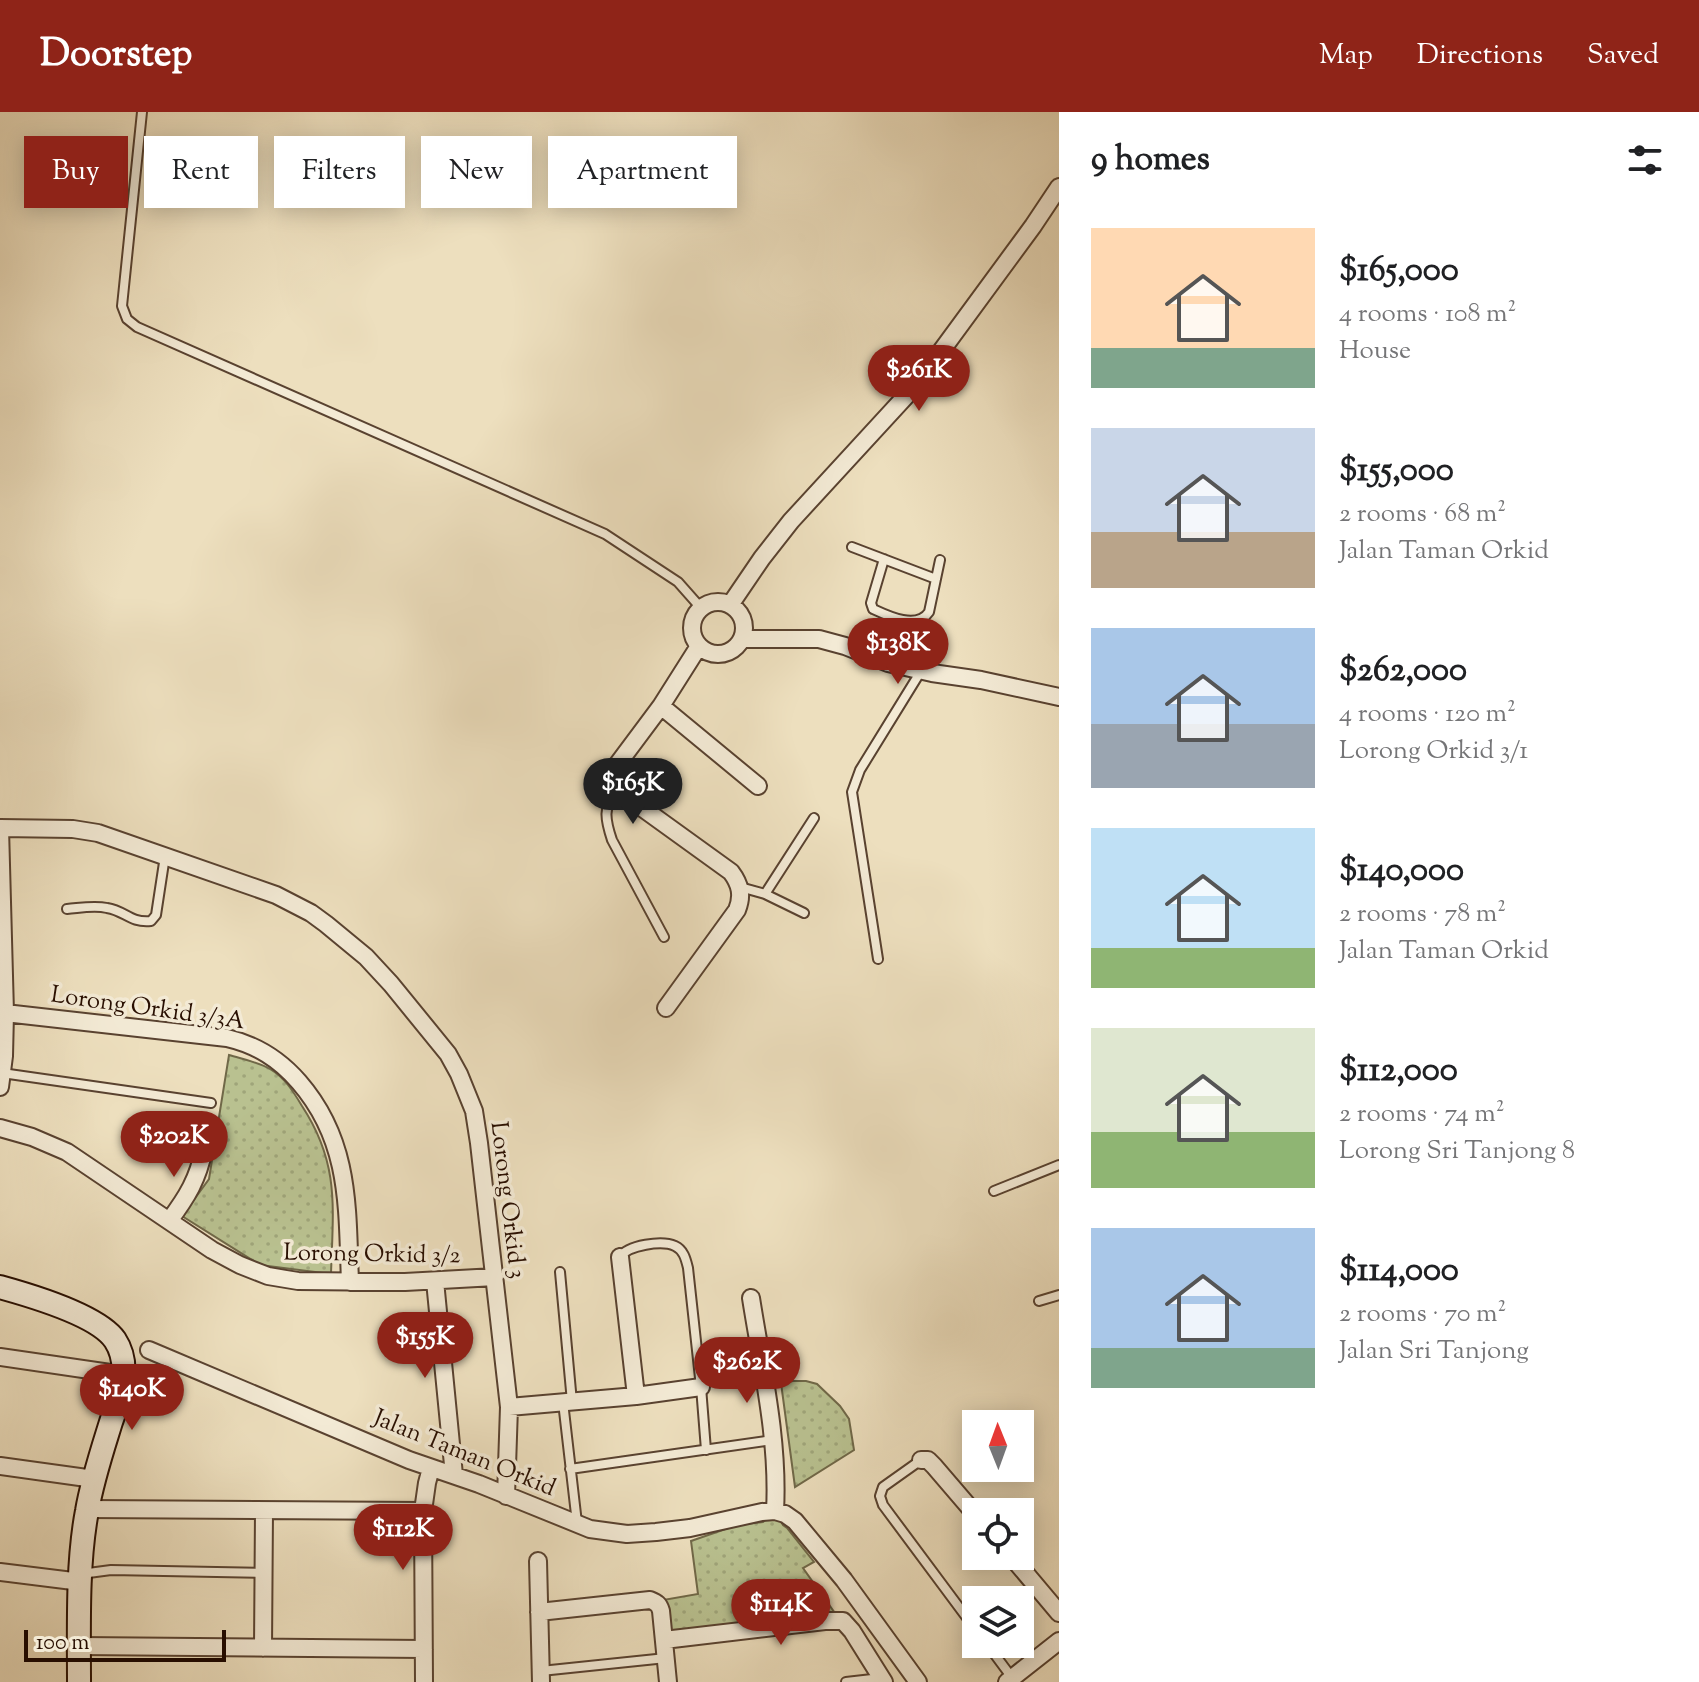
<!DOCTYPE html>
<html lang="en">
<head>
<meta charset="utf-8">
<style>
	:root { --surface:#fff; --page:#f6f6f6; --text:#202124; --muted:#757577; --accent:#8f2418 }
	body { margin:0; font-family:"Sorts Mill Goudy",serif; background:var(--page); color:var(--text); height:100vh; display:flex; flex-direction:column; font-size:30px; white-space:nowrap }
	* { box-sizing:border-box; margin:0 }
	p { font-size:26px; color:var(--muted) }
	.icon { flex:none; width:44px; height:44px; fill:none; stroke:currentColor; stroke-width:2; stroke-linecap:round; stroke-linejoin:round }
	.map { position:relative; flex:1; overflow:hidden }
	.drawer { display:flex; flex-direction:column; background:var(--surface); width:640px }
	.drawer>* { flex:none }
	.banner { position:absolute; left:24px; top:24px; width:760px; height:72px; display:flex; gap:16px }
	.needle { width:52px; rotate:359deg }
	.tools { position:absolute; left:962px; top:1298px; display:grid; gap:16px }
	.tools a { display:grid; place-items:center; width:72px; height:72px; border-radius:0px; background:var(--surface); box-shadow:0 4px 20px #0003; font-size:40px }
	.scale { position:absolute; left:24px; bottom:20px; width:202px; box-sizing:border-box; padding-left:8px; border:4px solid #280e00; border-top:0; font-size:22px; line-height:28px; white-space:nowrap; color:#280e00; -webkit-text-stroke:6px #f3ead5; paint-order:stroke }
	.price { position:absolute; translate:-50% -68px; padding:0 18px; border-radius:28px; background:var(--accent); color:#fff; font-size:26px; line-height:52px; filter:drop-shadow(0 2px 4px #0008) }
	.price::after { content:''; position:absolute; left:50%; top:48px; width:24px; height:18px; margin-left:-12px; background:inherit; clip-path:polygon(0 0,100% 0,50% 100%) }
	.price.current { background:#222; color:#fff }
	ul { padding:0; list-style:none }
	li { display:flex; align-items:center; gap:24px; height:200px; padding:0 32px }
	li span { display:grid; place-items:center; flex:none; width:224px; height:160px; border-radius:0px; color:#555 }
	li>.icon { margin-inline-start:auto }
	span .icon { width:96px; height:96px; fill:#fffc; stroke-width:1 }
	li b { font-size:34px }
	h2 { display:flex; justify-content:space-between; align-items:center; height:96px; padding:0 32px; font-size:34px }
	.chip { padding:0 28px; border-radius:0px; background:var(--surface); box-shadow:0 4px 20px #0003; font-size:28px; line-height:72px }
	.chip.current { background:var(--accent); color:#fff }
	header { display:flex; align-items:center; gap:48px; box-sizing:border-box; height:112px; padding:0 40px; background:var(--accent); color:#fff }
	header strong { font-size:38px }
	nav { display:flex; gap:44px; margin-inline-start:auto; font-size:28px }
	main { display:flex; flex:1; min-height:0 }
	.map>svg:first-child { display:block }
	.park { fill:url(#park-dots); stroke:#706848; stroke-width:2 }
	.lines { fill:none; stroke-linecap:round; stroke-linejoin:round }
	.lane-casing { stroke:#594230; stroke-width:12 }
	.street-casing { stroke:#594230; stroke-width:20 }
	.secondary-casing { stroke:#280e00; stroke-width:26 }
	.lane { stroke:#f3ead5; stroke-width:8 }
	.street { stroke:#f3ead5; stroke-width:16 }
	.secondary { stroke:#f3ead5; stroke-width:22 }
	.labels { text-anchor:middle; stroke-width:7; stroke-linejoin:round; paint-order:stroke }
	.street-label { font-size:24px; fill:#280e00; stroke:#f3ead5 }
</style>
</head>
<body>
<header>
<strong>Doorstep</strong>
<nav><a>Map</a><a>Directions</a><a>Saved</a></nav>
</header>
<main>
<div class="map">
<svg width="1059" height="1570" viewBox="0 0 1059 1570">
	<defs>
		<pattern id="park-dots" width="8" height="8" patternUnits="userSpaceOnUse" patternTransform="scale(2)"><rect width="8" height="8" fill="#b9c190"/><path d="M2 2h.1M6 6h.1" fill="none" stroke="#9fa57a" stroke-width="1.8" stroke-linecap="round"/></pattern>
	</defs>
	<rect width="100%" height="100%" fill="#eddfbe"/>
	<filter id="stains"><feTurbulence type="fractalNoise" baseFrequency=".0025" numOctaves="4"/><feColorMatrix values="0 0 0 0 .2 0 0 0 0 .09 0 0 0 0 .02 0 0 0 .5 -.17"/></filter>
	<radialGradient id="worn" r=".72"><stop offset=".6" stop-color="#630" stop-opacity="0"/><stop offset="1" stop-color="#630" stop-opacity=".3"/></radialGradient>
	<!-- park -->
	<path class="park" d="M229 943C242 947 258 950 270 957 285 966 293 979 302 994 340 1052 333 1096 331 1162L260 1153 182 1104 209 1067Z
		M793 1269H806L817 1272 840 1294 849 1307 854 1338 795 1375 781 1271Z
		M775 1399 783 1413 787 1416 814 1450 803 1456 837 1504 668 1525 663 1488 698 1482 691 1429 737 1413 763 1410Z"/>
	<g class="lines">
		<!-- lane casing -->
		<g class="lane-casing">
			<path id="lane" d="M142 0 122 194 127 207 137 215 605 422 678 470 701 496
				M852 435 936 467
				M884 447 871 491 873 497C888 504 917 518 929 500L940 448
				M881 547 893 507
				M616 677C603 696 605 707 612 728L664 825
				M740 775 765 782 804 801
				M765 782 814 706
				M67 797C80 796 94 793 107 796 126 799 129 811 151 809L156 803 165 744
				M878 847 852 680 860 658 921 559
				M2 961 211 991
				M994 1079 1059 1053
				M620 1145C628 1133 662 1128 675 1134 684 1138 686 1148 688 1156L701 1275 706 1338
				M560 1160 572 1290
				M1039 1189 1059 1183
				M563 1290 577 1411
				M921 1348 883 1375 880 1384 883 1393 976 1518
				M570 1357 773 1328
				M81 1462 111 1458 263 1461
				M987 1532 1013 1567
				M541 1559 666 1546
				M846 1570 881 1566"/>
		</g>
		<!-- street casing -->
		<g class="street-casing">
			<path id="street" d="M692 516a26 26 0 1 1 52 0a26 26 0 1 1-52 0Z
				M730 493 762 446 791 409 917 272 1033 114 1059 75
				M742 527H819L845 534 888 551 932 561 981 568 1059 585
				M661 594 758 674
				M0 716 73 717 98 721 276 783 311 801 326 812 366 845 391 872 448 942 459 962 474 999 479 1031 509 1295 506 1384
				M666 896 737 798C743 783 740 772 731 760L616 677C612 670 611 665 614 657L661 594 699 534
				M5 901 227 926C257 933 279 947 299 970 351 1030 347 1096 350 1170
				M0 975 4 944 5 901 0 716
				M0 1016 32 1025 67 1040 212 1138 240 1153 268 1164 298 1169 405 1170 495 1165
				M169 1109C187 1085 198 1067 204 1037
				M620 1145 636 1284
				M435 1169 454 1363
				M751 1186C762 1256 779 1328 775 1399
				M149 1238 409 1348 479 1372 590 1417 627 1422 656 1420 690 1416 762 1400 775 1399 785 1402 795 1409 844 1468 918 1570
				M0 1245 124 1263
				M509 1295 636 1284 701 1275
				M921 1348H928L934 1354 976 1403
				M0 1354 94 1367
				M87 1397 423 1399
				M1011 1444 1059 1501
				M538 1449 541 1570
				M0 1460 81 1470
				M539 1500 650 1488C657 1491 659 1492 661 1499L668 1570
				M664 1528 825 1509H843L852 1519 884 1570
				M79 1534 424 1537
				M263 1536 264 1399
				M424 1570 423 1399 427 1371 431 1356
				M1007 1570 1059 1529"/>
		</g>
		<!-- secondary casing -->
		<g class="secondary-casing">
			<path id="secondary" d="M0 1175C29 1183 98 1203 115 1228 132 1254 120 1284 111 1310 102 1339 92 1369 87 1399 77 1451 79 1516 79 1570"/>
		</g>
		<!-- lane -->
		<use href="#lane" class="lane"/>
		<!-- street -->
		<use href="#street" class="street"/>
		<!-- secondary -->
		<use href="#secondary" class="secondary"/>
	</g>
	<g class="labels">
		<!-- street labels -->
		<g class="street-label">
			<text transform="translate(148 895) rotate(8)" y="8">Lorong Orkid 3/3A</text>
			<text transform="translate(509 1088) rotate(83)" y="8">Lorong Orkid 3</text>
			<text transform="translate(372 1141) rotate(1)" y="8">Lorong Orkid 3/2</text>
			<text transform="translate(465 1340) rotate(22)" y="8">Jalan Taman Orkid</text>
		</g>
	</g>
	<rect width="100%" height="100%" filter="url(#stains)"/>
	<rect width="100%" height="100%" fill="url(#worn)"/>
</svg>
<div class="tools">
<a><svg class="needle" viewBox="-14 -14 28 28"><path d="M0-13l5 13h-10z" fill="#e53935"/><path d="M0 13l5-13h-10z" fill="#757577"/></svg></a>
<a><svg class="icon" aria-label="locate" viewBox="0 0 24 24"><circle cx="12" cy="12" r="6"/><path d="M12 2v4M12 18v4M2 12h4M18 12h4"/></svg></a>
<a><svg class="icon" aria-label="layers" viewBox="0 0 24 24"><path d="M12 4l9 5-9 5-9-5zM3 14l9 5 9-5"/></svg></a>
</div>
<div class="scale">100 m</div>
<b class="price" style="left:919px;top:301px">$261K</b>
<b class="price" style="left:898px;top:574px">$138K</b>
<b class="price current" style="left:633px;top:714px">$165K</b>
<b class="price" style="left:174px;top:1067px">$202K</b>
<b class="price" style="left:425px;top:1268px">$155K</b>
<b class="price" style="left:747px;top:1293px">$262K</b>
<b class="price" style="left:132px;top:1320px">$140K</b>
<b class="price" style="left:403px;top:1460px">$112K</b>
<b class="price" style="left:781px;top:1535px">$114K</b>
<div class="banner">
<a class="chip current">Buy</a>
<a class="chip">Rent</a>
<a class="chip">Filters</a>
<a class="chip">New</a>
<a class="chip">Apartment</a>
</div>
</div>
<section class="drawer">
<h2>9 homes<svg class="icon" aria-label="filters" viewBox="0 0 24 24"><path d="M4 7h16M4 17h16"/><circle cx="9" cy="7" r="2"/><circle cx="15" cy="17" r="2"/></svg></h2>
<ul>
<li><span style="background:linear-gradient(#ffd9b3 75%,#7fa58c 0)"><svg class="icon" aria-label="home" viewBox="0 0 24 24"><path d="M3 11l9-7 9 7M6 9v11h12V9"/></svg></span><div><b>$165,000</b><p>4 rooms · 108 m²</p><p>House</p></div></li>
<li><span style="background:linear-gradient(#c9d6e8 65%,#b9a48a 0)"><svg class="icon" aria-label="home" viewBox="0 0 24 24"><path d="M3 11l9-7 9 7M6 9v11h12V9"/></svg></span><div><b>$155,000</b><p>2 rooms · 68 m²</p><p>Jalan Taman Orkid</p></div></li>
<li><span style="background:linear-gradient(#a9c7e8 60%,#9aa5b1 0)"><svg class="icon" aria-label="home" viewBox="0 0 24 24"><path d="M3 11l9-7 9 7M6 9v11h12V9"/></svg></span><div><b>$262,000</b><p>4 rooms · 120 m²</p><p>Lorong Orkid 3/1</p></div></li>
<li><span style="background:linear-gradient(#bfe0f5 75%,#8fb573 0)"><svg class="icon" aria-label="home" viewBox="0 0 24 24"><path d="M3 11l9-7 9 7M6 9v11h12V9"/></svg></span><div><b>$140,000</b><p>2 rooms · 78 m²</p><p>Jalan Taman Orkid</p></div></li>
<li><span style="background:linear-gradient(#dfe7d0 65%,#8fb573 0)"><svg class="icon" aria-label="home" viewBox="0 0 24 24"><path d="M3 11l9-7 9 7M6 9v11h12V9"/></svg></span><div><b>$112,000</b><p>2 rooms · 74 m²</p><p>Lorong Sri Tanjong 8</p></div></li>
<li><span style="background:linear-gradient(#a9c7e8 75%,#7fa58c 0)"><svg class="icon" aria-label="home" viewBox="0 0 24 24"><path d="M3 11l9-7 9 7M6 9v11h12V9"/></svg></span><div><b>$114,000</b><p>2 rooms · 70 m²</p><p>Jalan Sri Tanjong</p></div></li>
</ul>
</section>
</main>
</body>
</html>
